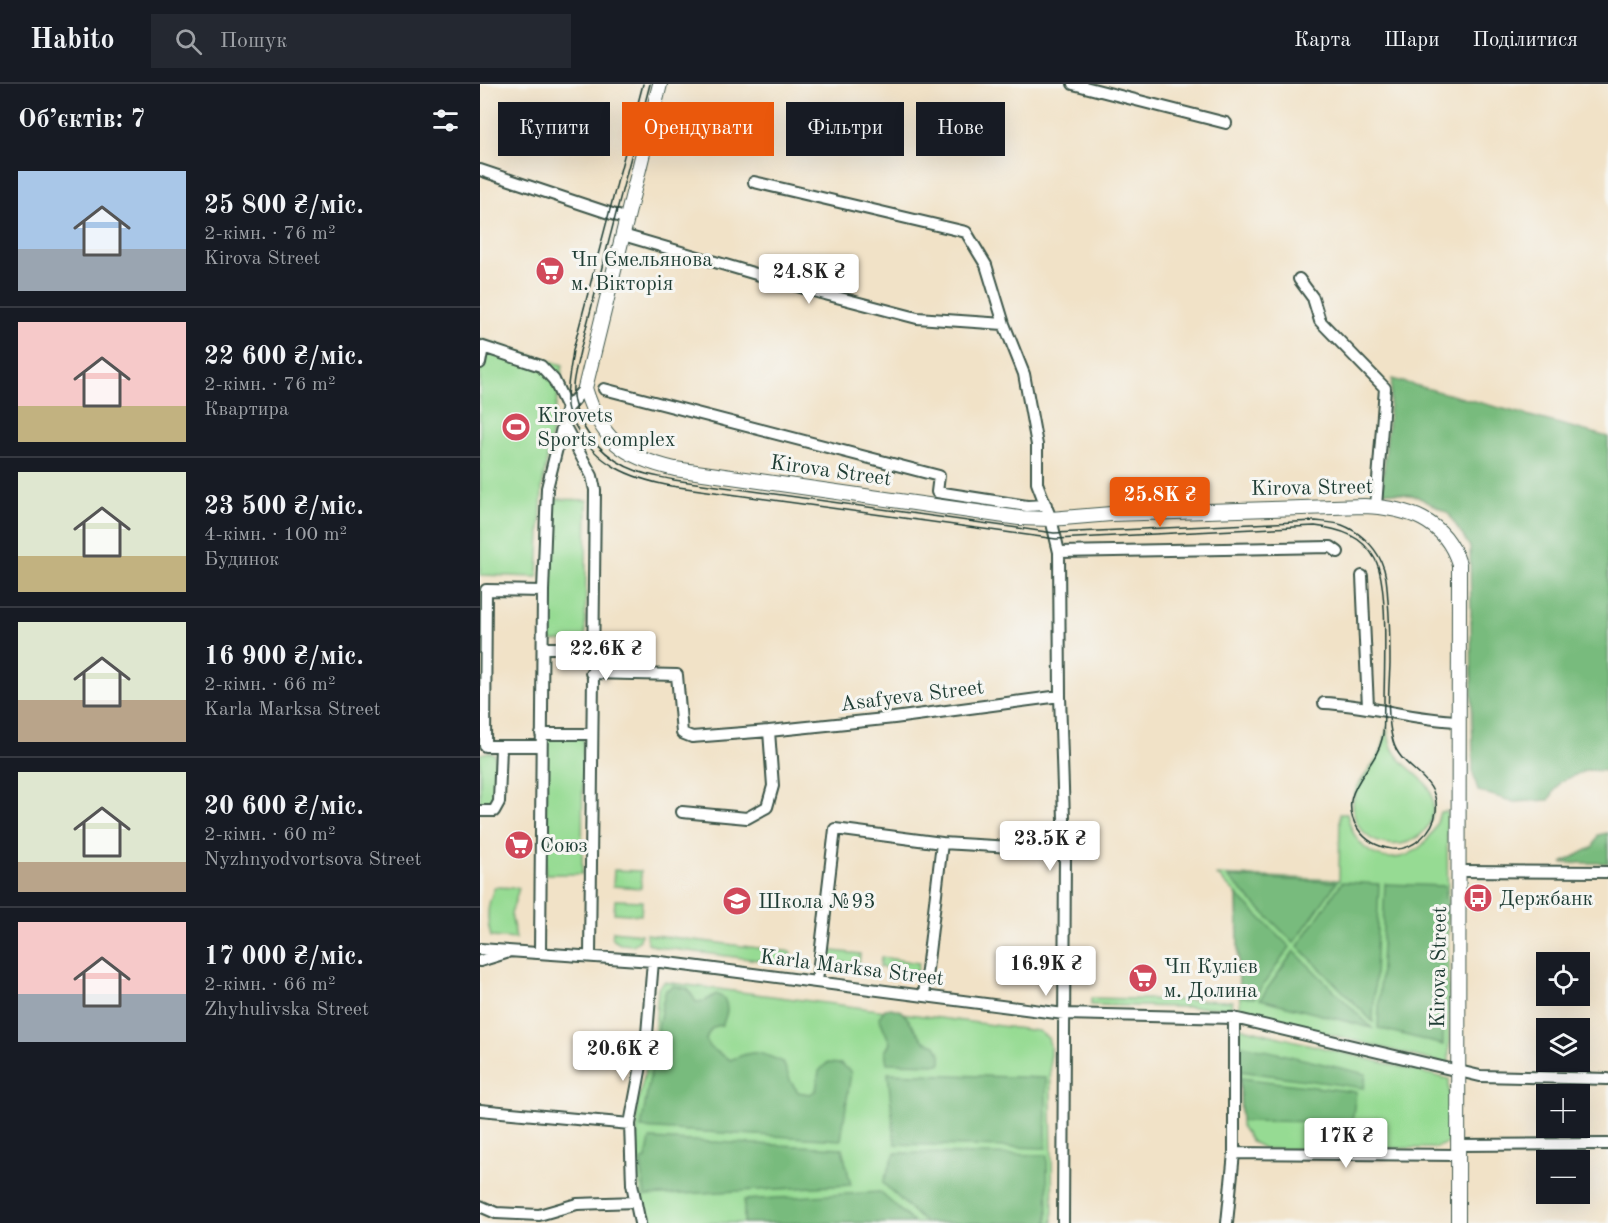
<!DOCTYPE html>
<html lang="uk">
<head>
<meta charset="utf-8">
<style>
	:root { --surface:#171b24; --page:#242831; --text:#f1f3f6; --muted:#9ea1a6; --line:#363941; --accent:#ea580c }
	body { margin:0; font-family:"Old Standard TT",serif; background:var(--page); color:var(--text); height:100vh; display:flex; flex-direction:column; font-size:22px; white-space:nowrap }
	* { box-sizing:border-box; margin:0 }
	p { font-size:20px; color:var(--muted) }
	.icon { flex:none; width:33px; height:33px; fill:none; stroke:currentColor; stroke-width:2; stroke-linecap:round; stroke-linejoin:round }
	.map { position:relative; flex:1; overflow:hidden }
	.drawer { display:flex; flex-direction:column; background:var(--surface); width:480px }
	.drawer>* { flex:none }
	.top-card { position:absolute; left:18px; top:18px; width:570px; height:54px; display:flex; gap:12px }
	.buttons { position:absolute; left:1056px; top:868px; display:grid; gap:12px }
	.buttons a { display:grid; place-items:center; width:54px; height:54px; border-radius:0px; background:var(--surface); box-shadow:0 6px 24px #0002; font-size:30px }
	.price { position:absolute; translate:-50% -51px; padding:0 14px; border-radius:6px; background:#fff; color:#222; font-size:20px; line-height:39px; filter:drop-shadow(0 2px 3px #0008) }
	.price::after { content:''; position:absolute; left:50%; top:36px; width:18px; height:14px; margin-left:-9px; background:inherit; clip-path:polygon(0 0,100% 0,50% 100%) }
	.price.on { background:var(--accent); color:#fff }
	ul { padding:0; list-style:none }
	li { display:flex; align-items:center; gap:18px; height:150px; padding:0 18px }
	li+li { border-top:2px solid var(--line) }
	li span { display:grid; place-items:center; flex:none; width:168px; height:120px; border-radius:0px; color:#555 }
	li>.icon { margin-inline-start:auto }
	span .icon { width:72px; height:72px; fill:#fffc; stroke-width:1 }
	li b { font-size:26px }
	h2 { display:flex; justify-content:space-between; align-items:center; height:72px; padding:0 18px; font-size:26px }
	.chip { padding:0 21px; border-radius:0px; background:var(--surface); box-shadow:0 6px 24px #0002; font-size:21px; line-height:54px }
	.chip.on { background:var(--accent); color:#fff }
	header { display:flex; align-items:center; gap:36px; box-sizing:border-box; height:84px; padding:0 30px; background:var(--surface); border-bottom:2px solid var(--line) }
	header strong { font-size:28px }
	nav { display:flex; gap:33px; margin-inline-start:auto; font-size:21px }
	.search { width:420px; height:54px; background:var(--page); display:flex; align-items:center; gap:15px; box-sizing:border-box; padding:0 21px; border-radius:0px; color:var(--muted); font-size:22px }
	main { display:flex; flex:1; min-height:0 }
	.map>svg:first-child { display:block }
	.green { fill:#96db93; stroke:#5a8c64; stroke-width:1.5 }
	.forest { fill:#78bb7d; stroke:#4c7c58; stroke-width:1.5 }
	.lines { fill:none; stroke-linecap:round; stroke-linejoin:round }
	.minor-casing { stroke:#3e564a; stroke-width:14 }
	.major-casing { stroke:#3e564a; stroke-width:16 }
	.minor { stroke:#fff; stroke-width:10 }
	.major { stroke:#fff; stroke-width:14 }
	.tram { stroke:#1f3d34; stroke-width:1.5 }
	.labels { text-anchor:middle; stroke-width:6; stroke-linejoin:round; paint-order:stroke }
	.poi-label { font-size:21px; fill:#1f3d34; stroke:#f6f6f2; text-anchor:start }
	.street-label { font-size:21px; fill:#1f3d34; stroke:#f6f6f2 }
</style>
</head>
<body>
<header>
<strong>Habito</strong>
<div class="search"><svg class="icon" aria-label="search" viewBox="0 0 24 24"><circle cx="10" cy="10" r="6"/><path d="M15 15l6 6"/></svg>Пошук</div>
<nav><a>Карта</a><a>Шари</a><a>Поділитися</a></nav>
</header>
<main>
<section class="drawer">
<h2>Об’єктів: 7<svg class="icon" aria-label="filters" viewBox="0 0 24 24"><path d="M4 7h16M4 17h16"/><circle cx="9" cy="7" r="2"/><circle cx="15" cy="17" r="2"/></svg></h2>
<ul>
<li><span style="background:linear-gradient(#a9c7e8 65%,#9aa5b1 0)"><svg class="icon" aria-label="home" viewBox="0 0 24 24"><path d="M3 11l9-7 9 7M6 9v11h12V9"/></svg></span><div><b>25 800 ₴/міс.</b><p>2-кімн. · 76 m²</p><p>Kirova Street</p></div></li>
<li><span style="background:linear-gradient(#f6c9c9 70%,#c2b280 0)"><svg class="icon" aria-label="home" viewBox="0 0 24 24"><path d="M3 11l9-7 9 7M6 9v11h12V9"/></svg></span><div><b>22 600 ₴/міс.</b><p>2-кімн. · 76 m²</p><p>Квартира</p></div></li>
<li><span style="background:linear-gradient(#dfe7d0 70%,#c2b280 0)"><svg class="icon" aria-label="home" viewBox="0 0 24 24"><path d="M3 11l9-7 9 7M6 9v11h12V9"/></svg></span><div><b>23 500 ₴/міс.</b><p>4-кімн. · 100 m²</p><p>Будинок</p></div></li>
<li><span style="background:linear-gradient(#dfe7d0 65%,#b9a48a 0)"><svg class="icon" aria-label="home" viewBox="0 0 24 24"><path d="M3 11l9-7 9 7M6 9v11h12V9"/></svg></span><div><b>16 900 ₴/міс.</b><p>2-кімн. · 66 m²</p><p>Karla Marksa Street</p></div></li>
<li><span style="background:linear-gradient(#dfe7d0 75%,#b9a48a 0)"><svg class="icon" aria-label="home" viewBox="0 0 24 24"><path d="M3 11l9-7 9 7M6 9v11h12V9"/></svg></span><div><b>20 600 ₴/міс.</b><p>2-кімн. · 60 m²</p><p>Nyzhnyodvortsova Street</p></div></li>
<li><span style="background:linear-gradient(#f6c9c9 60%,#9aa5b1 0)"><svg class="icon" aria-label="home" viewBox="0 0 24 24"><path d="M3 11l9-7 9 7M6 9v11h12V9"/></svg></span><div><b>17 000 ₴/міс.</b><p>2-кімн. · 66 m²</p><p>Zhyhulivska Street</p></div></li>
</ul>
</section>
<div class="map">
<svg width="1128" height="1139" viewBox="0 0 1128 1139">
	<rect width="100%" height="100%" fill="#f6f6f2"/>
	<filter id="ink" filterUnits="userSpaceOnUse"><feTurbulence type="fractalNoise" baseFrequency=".0167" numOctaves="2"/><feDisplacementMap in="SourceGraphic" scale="12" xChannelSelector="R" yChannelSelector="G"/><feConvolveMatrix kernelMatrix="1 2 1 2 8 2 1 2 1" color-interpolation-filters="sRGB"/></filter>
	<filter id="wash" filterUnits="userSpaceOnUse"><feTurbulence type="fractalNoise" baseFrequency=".008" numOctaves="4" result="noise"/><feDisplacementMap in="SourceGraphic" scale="24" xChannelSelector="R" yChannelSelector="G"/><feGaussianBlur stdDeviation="1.35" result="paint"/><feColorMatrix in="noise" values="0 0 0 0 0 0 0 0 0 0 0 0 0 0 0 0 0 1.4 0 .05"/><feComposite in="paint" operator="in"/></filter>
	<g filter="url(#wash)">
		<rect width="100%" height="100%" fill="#f1e2c7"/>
		<!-- green -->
		<path class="green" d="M0 255 83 281 62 404 58 493 0 491Z
			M73 415 107 416 105 558 70 557Z
			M907 645C909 652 910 661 914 667 925 688 953 693 953 721 953 775 871 773 873 719 874 699 893 685 901 667 904 660 905 652 907 645Z
			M66 652 103 653 102 790H65Z
			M9 668 14 670C17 678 17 710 12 717 10 722 5 723 0 724V670Z
			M967 727 969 981 760 927 757 811 737 791 859 796 860 730H867C879 791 947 787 960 728Z
			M134 786 161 787V804L133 802Z
			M15 803 39 804 31 830 36 855 11 853C6 836 7 819 15 803Z
			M135 816 162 817 161 831 134 829Z
			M133 847 161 850 160 856 153 861 140 860 132 855Z
			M166 850 311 868C310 875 308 878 301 879L177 863 168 859Z
			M343 866 380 870 379 880 342 876Z
			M401 873 439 879 437 888 400 883Z
			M184 898 558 947 568 954 570 961 573 1139H167L157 1088V1021L175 947 178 904Z
			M611 914 752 917 751 924 611 921Z
			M759 943 969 995 970 1058 955 1064 785 1065 772 1058 761 1042Z"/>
		<!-- forest -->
		<path class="forest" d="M912 295 1128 353V687L1106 686 1080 698 1069 716 1034 718 998 707 993 689 990 463 968 429 936 412 902 407Z
			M1128 749V779H1082L1113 763 1118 751Z
			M748 793 857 798 814 859Z
			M862 798 899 800 893 938 818 862Z
			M905 800 965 802 963 961 898 944Z
			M757 811 810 863 774 914 763 913 759 910Z
			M814 867 892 944 780 915Z
			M194 902 208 905 216 918 225 917 236 910 244 914C249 924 247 931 242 941 232 942 229 946 226 956L231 964 250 976C276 965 277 967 303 978L311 998 318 1008 330 1010 336 1006 339 987 347 979 361 980 371 988 361 1056 161 1044 182 922 186 906Z
			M411 924 422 927 444 957 456 961 461 971V980L407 979 405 968 410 959 399 933 405 925Z
			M759 960 886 990 884 1004 760 987Z
			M408 989 566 994V1064L415 1060Z
			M760 994 876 1008 872 1038 761 1037Z
			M170 1055 362 1064 371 1101 165 1112 161 1077 166 1075Z
			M415 1069 567 1071 568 1139H445L403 1099Z
			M400 1108 434 1139H264V1116Z"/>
	</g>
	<g filter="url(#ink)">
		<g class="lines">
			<!-- minor casing -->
			<g class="minor-casing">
				<path id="minor" d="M593 0 746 39
					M0 86 147 135
					M274 98 486 148 506 181 524 240 544 290 557 361V399L571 435 579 468 580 612 585 766 583 1139
					M143 151 341 209 437 234 524 240
					M819 195 833 214 840 237 905 304 896 422
					M0 262 61 282 74 296 87 324
					M0 279 3 263
					M124 305 459 392 457 408 547 422 566 421
					M83 339 112 392 115 406 110 872
					M579 468 851 463 858 468
					M882 492 888 623
					M63 564H112
					M111 589 197 591 202 649 212 653 289 647
					M844 619C891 621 934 636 979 637
					M61 650H111
					M61 662H5L6 506 63 507
					M0 727H14L19 718 21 662
					M202 728 267 734 287 723 293 702 289 647 414 634 580 612
					M462 759 585 766
					M980 787 1128 788
					M0 865 173 877 584 930 754 934 1000 992 1128 995
					M60 868 63 507 67 404 87 324 105 304
					M0 877 26 869
					M337 897 355 745 462 759 444 911
					M0 1026 150 1040
					M978 1061 1128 1060
					M754 1069 978 1071
					M0 1122 16 1129 59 1131 97 1120 156 1118
					M160 1139 152 1100 150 1040 167 950 173 877
					M747 1139 754 1069V934"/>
			</g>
			<!-- major casing -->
			<g class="major-casing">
				<path id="major" d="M180 0 105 304C121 356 143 373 195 385L539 434 571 435 631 430 884 422C927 424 965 435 979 480L978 1139"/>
			</g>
			<!-- minor -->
			<use href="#minor" class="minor"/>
			<!-- major -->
			<use href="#major" class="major"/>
			<!-- tram -->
			<path class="tram" d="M163 0 93 266C91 284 86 303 87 322 88 329 92 336 96 343 117 381 150 394 191 402L576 455 835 442C859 445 882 451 895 475 909 500 904 587 904 619 903 630 905 644 902 655 895 687 854 708 878 745 886 757 898 763 912 765 933 767 954 747 956 727 960 692 920 686 913 657 906 631 909 606 910 580 910 559 910 538 908 517 907 504 907 490 901 477 894 461 878 447 862 441 853 438 844 438 835 437L574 449 194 396C182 393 169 392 157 387 128 377 100 349 94 318 90 302 97 282 100 267L170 0"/>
		</g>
	</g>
	<!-- icons -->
	<defs>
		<g id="supermarket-disc" transform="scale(1.5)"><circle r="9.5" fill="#d1495b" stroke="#f6f6f2"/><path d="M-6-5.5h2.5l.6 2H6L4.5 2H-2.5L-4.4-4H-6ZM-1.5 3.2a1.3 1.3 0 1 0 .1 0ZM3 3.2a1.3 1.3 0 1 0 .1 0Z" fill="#fff"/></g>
		<g id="stadium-disc" transform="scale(1.5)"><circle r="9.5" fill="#d1495b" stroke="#f6f6f2"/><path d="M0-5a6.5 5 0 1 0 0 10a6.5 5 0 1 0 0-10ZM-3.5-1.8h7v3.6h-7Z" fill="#fff"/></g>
		<g id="bus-disc" transform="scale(1.5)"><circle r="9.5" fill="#d1495b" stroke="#f6f6f2"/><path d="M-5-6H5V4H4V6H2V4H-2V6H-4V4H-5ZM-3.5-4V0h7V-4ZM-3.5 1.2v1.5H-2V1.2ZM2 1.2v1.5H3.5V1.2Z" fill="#fff"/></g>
		<g id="school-disc" transform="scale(1.5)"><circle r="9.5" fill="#d1495b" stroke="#f6f6f2"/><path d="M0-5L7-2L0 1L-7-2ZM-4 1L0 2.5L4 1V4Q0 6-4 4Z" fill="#fff"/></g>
	</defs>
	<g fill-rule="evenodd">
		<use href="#supermarket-disc" x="70" y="187"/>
		<use href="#stadium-disc" x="36" y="343"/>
		<use href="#supermarket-disc" x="39" y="761"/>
		<use href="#bus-disc" x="998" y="814"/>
		<use href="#school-disc" x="257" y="817"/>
		<use href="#supermarket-disc" x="663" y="894"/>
	</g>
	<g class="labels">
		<!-- poi labels -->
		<g class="poi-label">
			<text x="91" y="182">Чп Ємельянова<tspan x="91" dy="24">м. Вікторія</tspan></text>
			<text x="57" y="338">Kirovets<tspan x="57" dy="24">Sports complex</tspan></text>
			<text x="60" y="768">Союз</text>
			<text x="1019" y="821">Держбанк</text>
			<text x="278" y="824">Школа №93</text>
			<text x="684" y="889">Чп Кулієв<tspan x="684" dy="24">м. Долина</tspan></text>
		</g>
		<!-- street labels -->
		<g class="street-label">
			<text transform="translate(351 386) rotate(8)" y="7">Kirova Street</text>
			<text transform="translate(832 403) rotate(-1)" y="7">Kirova Street</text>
			<text transform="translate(432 611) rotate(-7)" y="7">Asafyeva Street</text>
			<text transform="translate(372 883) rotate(7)" y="7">Karla Marksa Street</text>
			<text transform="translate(958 883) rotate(-89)" y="7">Kirova Street</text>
		</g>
	</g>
</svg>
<div class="buttons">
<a><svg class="icon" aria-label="locate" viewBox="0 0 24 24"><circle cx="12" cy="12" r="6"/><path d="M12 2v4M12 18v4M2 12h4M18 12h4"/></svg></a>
<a><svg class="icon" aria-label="layers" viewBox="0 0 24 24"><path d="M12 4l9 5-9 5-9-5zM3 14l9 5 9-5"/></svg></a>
<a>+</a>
<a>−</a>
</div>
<b class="price" style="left:329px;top:221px">24.8K ₴</b>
<b class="price on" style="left:680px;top:444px">25.8K ₴</b>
<b class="price" style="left:126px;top:598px">22.6K ₴</b>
<b class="price" style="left:570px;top:788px">23.5K ₴</b>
<b class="price" style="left:566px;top:913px">16.9K ₴</b>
<b class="price" style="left:143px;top:998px">20.6K ₴</b>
<b class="price" style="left:866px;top:1085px">17K ₴</b>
<div class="top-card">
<a class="chip">Купити</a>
<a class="chip on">Орендувати</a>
<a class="chip">Фільтри</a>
<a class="chip">Нове</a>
</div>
</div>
</main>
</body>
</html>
